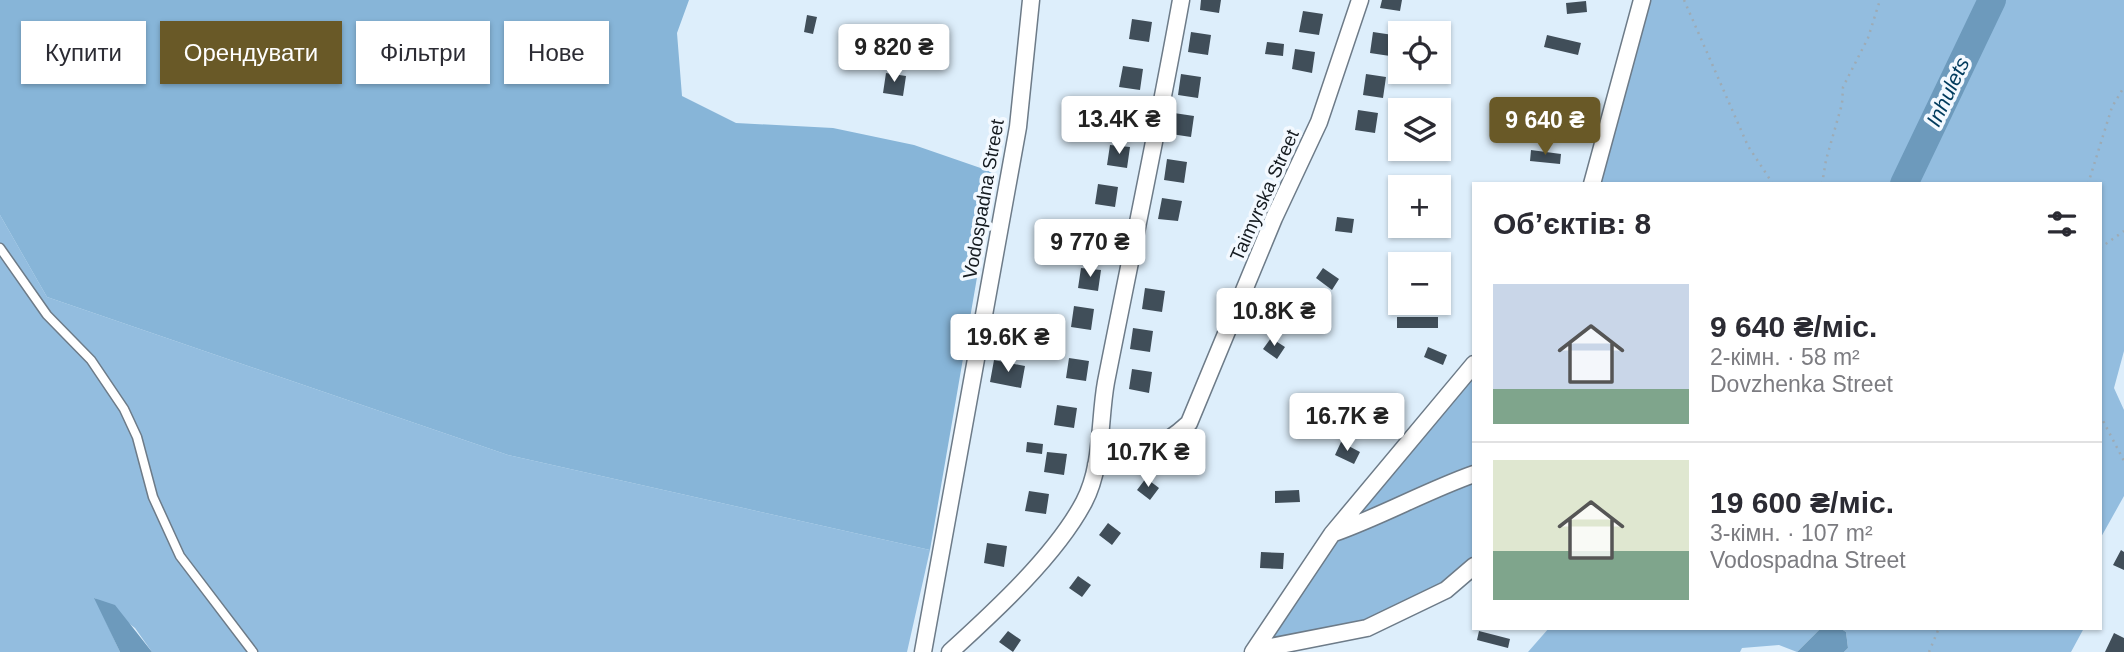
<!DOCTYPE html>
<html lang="uk">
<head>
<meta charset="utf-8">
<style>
	:root { --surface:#fff; --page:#f2f2f3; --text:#2b2b33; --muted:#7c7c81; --line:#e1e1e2; --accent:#695927 }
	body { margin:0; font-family:Helvetica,sans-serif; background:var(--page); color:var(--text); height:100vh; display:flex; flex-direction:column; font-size:26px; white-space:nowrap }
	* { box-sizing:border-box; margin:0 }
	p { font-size:23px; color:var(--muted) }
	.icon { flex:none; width:38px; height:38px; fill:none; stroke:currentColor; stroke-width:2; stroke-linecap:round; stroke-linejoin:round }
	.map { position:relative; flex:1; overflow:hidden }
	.drawer { position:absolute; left:1472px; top:182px; width:630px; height:448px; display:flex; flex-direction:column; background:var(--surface); border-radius:0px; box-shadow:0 2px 5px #0004 }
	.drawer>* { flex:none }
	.top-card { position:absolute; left:21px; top:21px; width:665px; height:63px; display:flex; gap:14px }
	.tools { position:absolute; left:1388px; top:21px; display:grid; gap:14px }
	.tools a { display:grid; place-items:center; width:63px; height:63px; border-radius:0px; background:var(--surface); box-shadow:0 2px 5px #0004; font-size:35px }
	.price { position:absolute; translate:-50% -60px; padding:0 16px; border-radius:7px; background:#fff; color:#222; font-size:23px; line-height:46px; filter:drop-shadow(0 2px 4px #0008) }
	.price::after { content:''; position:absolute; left:50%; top:42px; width:21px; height:16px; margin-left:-10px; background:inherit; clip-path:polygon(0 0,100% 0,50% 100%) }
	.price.active { background:var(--accent); color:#fff }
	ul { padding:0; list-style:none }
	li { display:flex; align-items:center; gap:21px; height:175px; padding:0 21px }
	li+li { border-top:2px solid var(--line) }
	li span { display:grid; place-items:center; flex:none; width:196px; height:140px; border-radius:0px; color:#555 }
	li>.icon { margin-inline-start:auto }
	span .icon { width:84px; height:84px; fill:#fffc; stroke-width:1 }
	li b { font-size:30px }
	h2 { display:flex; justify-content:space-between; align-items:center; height:84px; padding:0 21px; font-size:30px }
	.pill { padding:0 24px; border-radius:0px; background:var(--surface); box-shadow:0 2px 5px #0004; font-size:24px; line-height:63px }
	.pill.active { background:var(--accent); color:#fff }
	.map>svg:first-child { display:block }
	.green { fill:#93bddf }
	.forest { fill:#87b5d8 }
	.water { fill:#6d9abc }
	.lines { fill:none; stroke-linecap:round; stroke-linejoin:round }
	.river { stroke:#6d9abc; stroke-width:28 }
	.building { fill:#404e59 }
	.service-casing { stroke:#6d7b88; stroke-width:11 }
	.minor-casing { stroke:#6d7b88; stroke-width:19 }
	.path { stroke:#9dabb5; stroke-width:2.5; stroke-dasharray:2 5; stroke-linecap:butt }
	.service { stroke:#fff; stroke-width:8 }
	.minor { stroke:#fff; stroke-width:16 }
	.labels { text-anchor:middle; stroke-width:7; stroke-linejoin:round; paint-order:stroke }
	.street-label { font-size:19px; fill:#151b20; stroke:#f3f9ff }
	.water-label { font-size:21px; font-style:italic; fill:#003b5d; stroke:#f3f9ff }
</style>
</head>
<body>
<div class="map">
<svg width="2124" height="652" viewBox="0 0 2124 652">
	<rect width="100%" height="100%" fill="#ddeefb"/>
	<!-- green -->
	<path class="green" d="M1642 0H2124V351L2114 388 2124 410V496L2100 539V184H1592Z
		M0 215 47 297 508 455 930 550 907 652H152L135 628 95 598 120 652H0Z
		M1473 364V566L1367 628 1255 650 1332 534Z
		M1549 628H1821L1797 652 1779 645 1742 648 1740 652H1528Z
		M1840 628H2084L2071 652H1844L1848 648 1846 632Z"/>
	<!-- forest -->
	<path class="forest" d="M0 0H689L677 33 682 96 736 123 833 128 914 145 995 173 930 550 508 455 47 297 0 215Z"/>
	<!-- water -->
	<path class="water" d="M94 598 115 605 152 652H120Z
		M1821 628H1840L1846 632 1848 648 1844 652H1797Z"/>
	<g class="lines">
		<!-- river -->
		<path class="river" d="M1904 184 1992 0"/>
	</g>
	<!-- building -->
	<path class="building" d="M1201 0H1221L1219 13 1200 10Z
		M1382 0H1402L1400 11 1380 8Z
		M1586 1 1587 12 1567 14 1566 3Z
		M1303 11 1323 14 1319 35 1299 32Z
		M807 15 817 17 813 34 804 32Z
		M1132 19 1152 22 1149 42 1129 39Z
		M1191 32 1211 35 1208 55 1188 52Z
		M1373 32 1393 35 1390 56 1370 53Z
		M1547 35 1581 43 1578 55 1544 47Z
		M1267 42 1284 44 1283 56 1265 54Z
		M1295 49 1315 52 1312 73 1292 69Z
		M1123 66 1143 69 1140 90 1119 87Z
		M886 73 906 76 903 96 883 93Z
		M1181 74 1201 77 1198 98 1178 95Z
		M1366 74 1386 77 1383 98 1363 95Z
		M1117 103 1137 106 1133 127 1113 124Z
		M1525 106 1546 109 1544 125 1522 121Z
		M1358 110 1378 113 1375 133 1355 130Z
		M1174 113 1194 116 1191 137 1171 134Z
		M1110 145 1130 147 1127 168 1107 165Z
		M1531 150 1561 154 1560 164 1530 161Z
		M1167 159 1187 162 1184 183 1164 180Z
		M1098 184 1118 187 1115 207 1095 204Z
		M1162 198 1182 201 1178 221 1158 219Z
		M1337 217 1354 219 1352 233 1335 231Z
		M1091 228 1111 231 1108 251 1088 248Z
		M1081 268 1101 270 1098 291 1078 288Z
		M1323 268 1339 279 1332 290 1316 278Z
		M1145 288 1165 291 1162 312 1142 309Z
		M1074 306 1094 309 1091 330 1071 327Z
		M1397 317H1438V328H1397Z
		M1133 328 1153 331 1150 352 1130 349Z
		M1271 338 1285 347 1277 359 1263 349Z
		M1428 347 1447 355 1443 365 1424 357Z
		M1069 358 1089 361 1086 381 1066 378Z
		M994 360 1025 366 1021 388 990 382Z
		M1132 369 1152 372 1149 393 1129 389Z
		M1057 405 1077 408 1074 428 1054 425Z
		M1027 442 1043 444 1042 454 1026 452Z
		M1341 442 1360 452 1354 464 1335 455Z
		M1047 452 1067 454 1064 475 1044 472Z
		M1146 478 1159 488 1150 500 1137 490Z
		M1299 490 1300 502 1275 503V491Z
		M1029 491 1049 494 1046 514 1025 511Z
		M1108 523 1121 533 1112 545 1099 535Z
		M987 543 1007 546 1004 567 984 563Z
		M2121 550 2124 552V570L2113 565Z
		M1261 552 1284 553 1283 569 1260 568Z
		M1078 576 1091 585 1082 597 1069 588Z
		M1008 631 1021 640 1013 652 999 642Z
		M1479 631 1510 639 1508 648 1477 640Z
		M2114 633 2124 638V652H2105Z"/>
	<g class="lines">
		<!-- service casing -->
		<g class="service-casing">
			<path id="service" d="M0 248 47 315 91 360 124 409 137 437 153 497 180 556 253 652"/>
		</g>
		<!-- minor casing -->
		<g class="minor-casing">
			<path id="minor" d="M1592 184 1642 0
				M1096 465C1135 458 1160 450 1189 423L1274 218 1319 122 1360 0
				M1334 533C1382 516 1426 491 1474 474
				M1255 650 1367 628 1446 590 1474 566
				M923 652 1018 127 1031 0
				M950 652C995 611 1056 555 1084 502 1103 466 1099 420 1106 382 1131 255 1158 128 1181 0
				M1253 652 1332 534 1474 364"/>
		</g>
		<!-- path -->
		<path class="path" d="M1684 0 1748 146 1773 184
			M1822 184 1826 160 1842 104 1843 87 1868 38 1880 0
			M2088 184 2112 107 2124 87
			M2100 248 2124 231
			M2100 415 2124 461
			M1929 652 1939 628"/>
		<!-- service -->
		<use href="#service" class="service"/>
		<!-- minor -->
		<use href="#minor" class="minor"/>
	</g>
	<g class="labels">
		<!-- street labels -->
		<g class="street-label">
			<text transform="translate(1264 195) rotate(-66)" y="7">Taimyrska Street</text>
			<text transform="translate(983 199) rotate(-80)" y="7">Vodospadna Street</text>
		</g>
		<!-- water labels -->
		<g class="water-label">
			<text transform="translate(1948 92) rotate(-65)" y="7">Inhulets</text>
		</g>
	</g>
</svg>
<div class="tools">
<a><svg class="icon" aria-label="locate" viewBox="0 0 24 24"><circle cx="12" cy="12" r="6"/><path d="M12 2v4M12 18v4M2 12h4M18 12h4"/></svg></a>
<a><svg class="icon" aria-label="layers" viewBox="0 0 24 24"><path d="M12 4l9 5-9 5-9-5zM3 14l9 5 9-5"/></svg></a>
<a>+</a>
<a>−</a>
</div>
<b class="price" style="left:894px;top:84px">9 820 ₴</b>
<b class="price" style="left:1119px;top:156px">13.4K ₴</b>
<b class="price active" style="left:1545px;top:157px">9 640 ₴</b>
<b class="price" style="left:1090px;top:279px">9 770 ₴</b>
<b class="price" style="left:1274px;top:348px">10.8K ₴</b>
<b class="price" style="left:1008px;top:374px">19.6K ₴</b>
<b class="price" style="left:1347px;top:453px">16.7K ₴</b>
<b class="price" style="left:1148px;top:489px">10.7K ₴</b>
<div class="top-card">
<a class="pill">Купити</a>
<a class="pill active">Орендувати</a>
<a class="pill">Фільтри</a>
<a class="pill">Нове</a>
</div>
<section class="drawer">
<h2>Об’єктів: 8<svg class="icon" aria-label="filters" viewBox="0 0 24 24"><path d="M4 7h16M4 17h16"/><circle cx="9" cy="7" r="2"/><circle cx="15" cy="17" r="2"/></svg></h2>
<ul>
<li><span style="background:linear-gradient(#c9d6e8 75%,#7fa58c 0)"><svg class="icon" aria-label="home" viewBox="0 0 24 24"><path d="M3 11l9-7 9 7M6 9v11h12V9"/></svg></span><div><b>9 640 ₴/міс.</b><p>2-кімн. · 58 m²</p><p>Dovzhenka Street</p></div></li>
<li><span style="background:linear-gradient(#dfe7d0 65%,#7fa58c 0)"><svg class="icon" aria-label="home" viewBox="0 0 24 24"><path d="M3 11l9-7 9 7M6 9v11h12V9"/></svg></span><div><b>19 600 ₴/міс.</b><p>3-кімн. · 107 m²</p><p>Vodospadna Street</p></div></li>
</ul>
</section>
</div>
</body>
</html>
